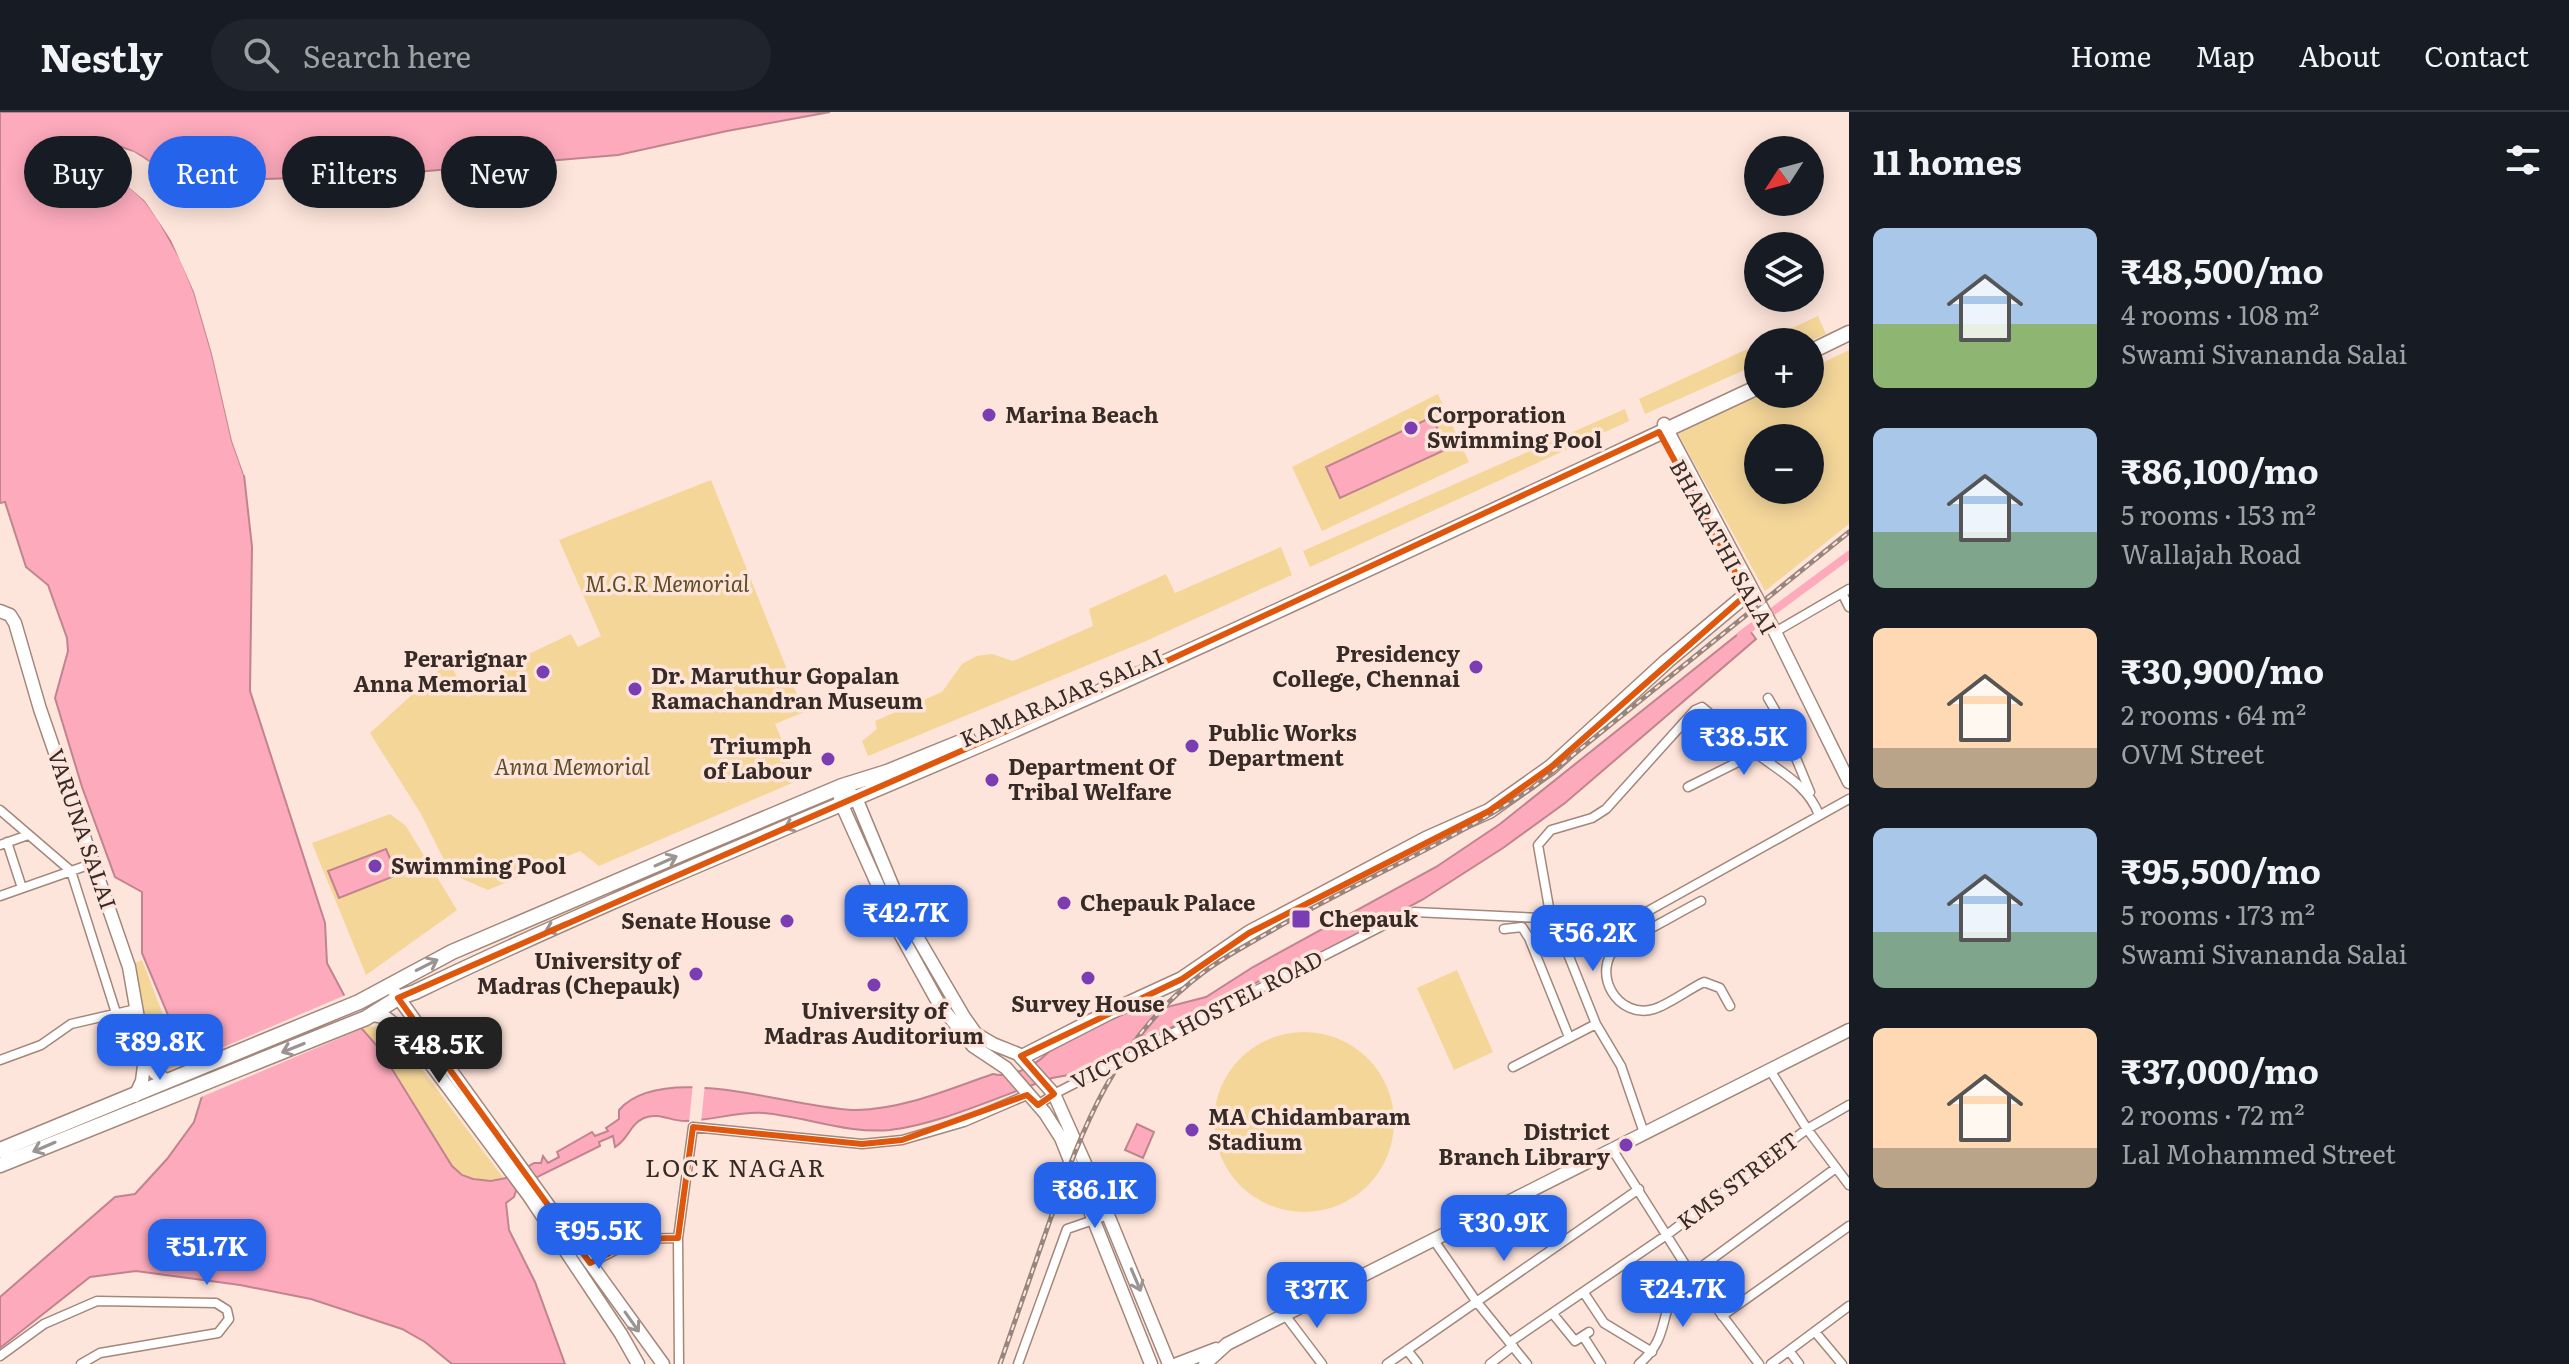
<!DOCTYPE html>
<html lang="en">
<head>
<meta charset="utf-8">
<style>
	:root { --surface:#171b24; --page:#20242c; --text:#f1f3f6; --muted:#9ea1a6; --line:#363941; --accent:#2563eb }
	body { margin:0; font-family:Literata,serif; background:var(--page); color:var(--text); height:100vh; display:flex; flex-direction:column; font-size:30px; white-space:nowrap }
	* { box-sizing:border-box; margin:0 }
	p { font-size:26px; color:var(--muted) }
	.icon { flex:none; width:44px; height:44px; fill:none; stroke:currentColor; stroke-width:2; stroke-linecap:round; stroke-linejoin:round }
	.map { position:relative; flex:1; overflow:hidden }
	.panel { display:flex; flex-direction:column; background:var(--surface); width:720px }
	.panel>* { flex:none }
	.hud { position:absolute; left:24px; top:24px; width:760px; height:72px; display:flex; gap:16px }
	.needle { width:52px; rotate:234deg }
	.controls { position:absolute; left:1744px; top:24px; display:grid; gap:16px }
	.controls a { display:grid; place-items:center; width:80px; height:80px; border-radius:50%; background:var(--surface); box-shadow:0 4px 20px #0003; font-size:40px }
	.price { position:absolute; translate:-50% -68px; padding:0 18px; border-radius:16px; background:var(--accent); color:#fff; font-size:26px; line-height:52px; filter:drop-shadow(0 2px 4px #0008) }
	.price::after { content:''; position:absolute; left:50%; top:48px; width:24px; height:18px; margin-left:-12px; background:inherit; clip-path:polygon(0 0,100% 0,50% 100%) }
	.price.on { background:#222; color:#fff }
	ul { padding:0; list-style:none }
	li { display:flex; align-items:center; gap:24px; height:200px; padding:0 24px }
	li span { display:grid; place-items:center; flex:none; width:224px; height:160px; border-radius:12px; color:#555 }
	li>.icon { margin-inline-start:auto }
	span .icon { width:96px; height:96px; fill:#fffc; stroke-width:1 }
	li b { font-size:34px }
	h2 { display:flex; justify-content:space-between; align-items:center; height:96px; padding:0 24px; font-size:34px }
	.chip { padding:0 28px; border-radius:36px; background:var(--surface); box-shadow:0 4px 20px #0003; font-size:28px; line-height:72px }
	.chip.on { background:var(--accent); color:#fff }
	header { display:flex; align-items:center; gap:48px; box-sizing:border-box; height:112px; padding:0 40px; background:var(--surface); border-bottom:2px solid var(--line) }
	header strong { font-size:38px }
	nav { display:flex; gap:44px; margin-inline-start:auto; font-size:28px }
	.search { width:560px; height:72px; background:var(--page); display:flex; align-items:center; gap:20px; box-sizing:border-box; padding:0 28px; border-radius:44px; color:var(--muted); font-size:30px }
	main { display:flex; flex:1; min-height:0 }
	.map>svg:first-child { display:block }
	.green { fill:#f4d699; fill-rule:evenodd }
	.water { fill:#fcaabc; stroke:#c1848f; stroke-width:2 }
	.pier { fill:#fee5db }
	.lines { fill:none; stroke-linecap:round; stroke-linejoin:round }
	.canal { stroke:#fcaabc; stroke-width:8 }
	.street-casing { stroke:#a3877b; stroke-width:11 }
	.secondary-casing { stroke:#a3877b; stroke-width:15 }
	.primary-casing { stroke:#a3877b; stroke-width:17 }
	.street { stroke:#fff; stroke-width:8 }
	.secondary { stroke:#fff; stroke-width:12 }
	.primary { stroke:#fff; stroke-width:14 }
	.rail-casing { stroke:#97857e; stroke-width:5 }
	.rail { stroke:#fee5db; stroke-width:2; stroke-dasharray:6; stroke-linecap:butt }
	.oneway { stroke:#9a9592 }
	.marked { fill:none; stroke:#df570d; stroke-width:6; stroke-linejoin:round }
	.poi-dot { fill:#7b3db2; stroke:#fee5db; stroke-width:3 }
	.labels { text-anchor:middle; stroke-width:7; stroke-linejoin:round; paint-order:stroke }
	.poi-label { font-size:22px; font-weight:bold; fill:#362b26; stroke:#fee5db; text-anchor:start }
	.street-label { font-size:22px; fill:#362b26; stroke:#fee5db }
	.park-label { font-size:22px; font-style:italic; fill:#5f4d25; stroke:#fee5db }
	.neighbourhood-label { font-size:24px; letter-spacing:2px; fill:#362b26; stroke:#fee5db }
</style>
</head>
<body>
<header>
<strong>Nestly</strong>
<div class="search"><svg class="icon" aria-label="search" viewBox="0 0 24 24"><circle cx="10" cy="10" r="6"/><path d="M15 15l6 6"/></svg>Search here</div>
<nav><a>Home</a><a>Map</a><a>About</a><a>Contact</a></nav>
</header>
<main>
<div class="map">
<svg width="1849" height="1252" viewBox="0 0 1849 1252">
	<rect width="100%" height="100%" fill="#fee5db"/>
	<!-- green -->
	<path class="green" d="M1818 204 1826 222 1807 230H1762Z
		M1758 232V252L1645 302 1639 287Z
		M1849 238V412L1765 479 1678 322 1759 282H1810V257ZM1758 326H1810V378H1758Z
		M1438 282 1469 350 1322 419 1292 355Z
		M1625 297 1629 309 1310 455 1303 439Z
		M711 368 804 600 775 612 799 668 599 754 580 739 488 778 451 762 421 702 370 621 449 549 467 585 505 565 501 555 571 522 578 535 601 524 559 428Z
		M1281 435 1292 463 1146 529 868 644 862 629 877 617 875 609 942 580 962 552 977 544 992 542 1013 549 1093 514 1089 497 1166 462 1175 481Z
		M390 702 406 714 457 798 366 863 312 731Z
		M142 848 182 952 167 958 157 954 148 934 133 852Z
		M1457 858 1493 940 1454 958 1417 876Z
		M369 914 382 916 401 929 504 1067C483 1070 468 1068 452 1054L379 936 362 917Z
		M1214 1010a90 90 0 1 1 180 0a90 90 0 1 1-180 0Z"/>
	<!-- water -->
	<path class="water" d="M0 0H830L727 19 618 43 368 64 263 67 180 65 167 70C162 64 157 56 151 51 127 31 83 23 53 29L42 43 51 60 104 59 122 68 145 89 158 107 181 148 194 180 212 242 232 329 244 363 252 435 250 579 325 811 327 851 362 917 379 936 452 1054 462 1063 473 1067 491 1069 511 1065 534 1051H541L543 1044 548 1051 559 1045 557 1040 592 1020 595 1024 608 1019 606 1016 619 1007V998C664 947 797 998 857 998 904 997 949 977 993 962 1014 967 1040 951 1053 935L1144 891 1152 899 1206 885 1253 855 1436 755 1500 712 1747 515 1756 527 1565 691 1503 736 1422 788 1293 856 1279 858 1204 900 1074 962 1052 966C1002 983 941 1012 890 1018 847 1022 807 1005 764 1001 738 999 711 1009 685 1009 670 1009 659 1000 644 1006 630 1012 628 1028 615 1035L613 1024 599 1030 600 1034 529 1069 516 1079 514 1085 506 1091 509 1118 535 1170 565 1252H452L425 1230 402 1217 311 1187 240 1173 136 1159 90 1165 0 1236V1185L115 1085 135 1082 167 1047 194 1010 202 984 142 841V780L115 765 82 675 55 586 68 539 67 526 48 473 26 455 5 390 0 391Z
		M1432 305 1447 337 1340 386 1326 355Z
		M386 737 397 763 339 786 328 759Z
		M1137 1012 1154 1020 1143 1046 1125 1038Z"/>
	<!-- pier -->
	<path class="pier" d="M60 28 97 30 134 40 151 51 170 73H165L139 47 114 37 61 32 51 35 46 44 48 52 52 56 90 54 113 57 148 87 162 104 185 146 197 178 216 241 236 328 249 365 244 363 232 329 212 242 194 180 171 128 145 89 111 60 90 58 51 60 46 57 42 50 44 36 53 29Z
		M348 882 366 915 199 986 186 951Z
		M693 970 705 971 701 1011H689Z"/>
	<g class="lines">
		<!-- canal -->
		<path class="canal" d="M1741 523 1849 443"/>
		<!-- street casing -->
		<g class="street-casing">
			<path id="street" d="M1842 481 1849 495
				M1775 520 1849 477
				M1768 586 1779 605 1810 680
				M1688 675 1756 641 1788 629
				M0 698 71 759 116 901
				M7 730 22 776
				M0 733 28 723
				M0 784 94 751
				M1701 789C1680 800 1660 812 1640 822 1633 826 1622 828 1617 834 1590 861 1618 908 1654 897 1668 893 1689 877 1704 870L1720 876 1730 894
				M1551 807 1538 733 1551 718 1592 706 1606 697 1695 598 1702 595C1720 610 1738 626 1756 641 1780 660 1808 673 1819 703
				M1504 817 1522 815 1529 826 1569 925
				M1560 822 1596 912
				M0 948 41 933 71 912 136 897
				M1513 955 1596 912 1621 954 1644 1021
				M1770 958 1807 1017 1849 1073
				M1038 993 1054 982 1380 815 1414 800 1604 809 1641 803 1849 687
				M1612 1037 1691 1162 1759 1252
				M1433 1127 1476 1189 1527 1252
				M590 1151 637 1127 678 1126
				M1584 1181 1604 1211 1652 1240
				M1671 1183 1681 1201 1706 1182
				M1553 1202 1575 1229 1589 1220
				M1285 1203 1322 1252
				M1722 1204 1849 1114
				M1816 1221 1842 1252
				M1583 1224 1601 1252
				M1510 1230 1668 1122 1807 1017 1849 993
				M1407 1238 1418 1252
				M1790 1240 1799 1252
				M0 1244 44 1212 97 1189 216 1191 227 1198 229 1207 218 1221 100 1241 81 1252
				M679 1252 678 1126 693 1015 862 1032 902 1028 964 1010 1027 983
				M1018 1252 1067 1117 1108 1103
				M1387 1252 1639 1077
				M1490 1252 1513 1234
				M1639 1252C1672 1224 1657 1200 1682 1169L1836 1056
				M1771 1252 1849 1194"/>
		</g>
		<!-- secondary casing -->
		<g class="secondary-casing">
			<path id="secondary" d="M1664 312 1775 520 1849 670
				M0 499 10 503 15 511 40 597 129 855 145 946 142 969 135 984
				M395 881 663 1252
				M372 903 385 905 409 923 529 1084 621 1222 638 1252
				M145 946 155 961 168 969
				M1151 1252 1061 1026 1045 1001 1006 956 973 934 939 892 897 816 841 691 839 680 842 674 856 686 905 804 964 905 976 922 993 932 1018 942 1054 982 1108 1103 1169 1252
				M1177 1252 1216 1237
				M1205 1252 1227 1232 1849 918"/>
		</g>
		<!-- primary casing -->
		<g class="primary-casing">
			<path id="primary" d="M1810 240 1849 221
				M1022 945 1108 901 1182 867 1249 821 1426 727 1489 699 1551 655 1667 549 1747 482
				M0 1038 359 890 452 840 690 738 842 674 887 660 968 627
				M0 1053 366 906 398 886 415 880C608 787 808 708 1005 622 1258 510 1507 392 1758 275"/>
		</g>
		<!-- street -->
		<use href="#street" class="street"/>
		<!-- secondary -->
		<use href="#secondary" class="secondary"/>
		<!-- primary -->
		<use href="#primary" class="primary"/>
		<!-- rail casing -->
		<g class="rail-casing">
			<path id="rail" d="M1000 1252C1016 1206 1032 1160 1048 1114 1082 1016 1116 925 1204 860 1225 844 1249 832 1271 819 1357 769 1450 731 1532 676L1849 420"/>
		</g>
		<!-- rail -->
		<use href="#rail" class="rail"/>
	</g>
	<!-- one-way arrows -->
	<defs><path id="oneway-shaft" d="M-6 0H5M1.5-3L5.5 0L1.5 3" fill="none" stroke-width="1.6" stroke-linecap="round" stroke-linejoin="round" transform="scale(2)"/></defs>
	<g class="oneway">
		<use href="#oneway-shaft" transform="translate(795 712) rotate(157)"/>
		<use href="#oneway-shaft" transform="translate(666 749) rotate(-24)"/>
		<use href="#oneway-shaft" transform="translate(556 815) rotate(157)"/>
		<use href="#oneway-shaft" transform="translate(427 853) rotate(-27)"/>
		<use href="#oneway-shaft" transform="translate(293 936) rotate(158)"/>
		<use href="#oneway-shaft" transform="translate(44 1035) rotate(157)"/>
		<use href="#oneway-shaft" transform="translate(1136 1168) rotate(67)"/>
		<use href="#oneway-shaft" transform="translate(632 1210) rotate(55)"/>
	</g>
	<!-- marked area -->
	<path class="marked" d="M1659 320 1747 482 1551 655 1489 699 1249 821 1182 867 1021 944 1054 982 1038 993 1027 983 902 1028 862 1032 693 1015 678 1126 637 1127 590 1151 398 886 1171 547Z"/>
	<!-- markers -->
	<g class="poi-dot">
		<circle cx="989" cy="303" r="8"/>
		<circle cx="1411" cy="316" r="8"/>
		<circle cx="1476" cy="555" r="8"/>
		<circle cx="543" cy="560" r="8"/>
		<circle cx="635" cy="577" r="8"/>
		<circle cx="1192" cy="634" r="8"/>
		<circle cx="828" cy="647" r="8"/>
		<circle cx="992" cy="668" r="8"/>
		<circle cx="375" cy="754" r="8"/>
		<circle cx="1064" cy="791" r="8"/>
		<rect x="1291" y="797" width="20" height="20" rx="4"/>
		<circle cx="787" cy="809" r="8"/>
		<circle cx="696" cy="862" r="8"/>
		<circle cx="1088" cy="866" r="8"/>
		<circle cx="874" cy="873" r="8"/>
		<circle cx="1192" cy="1018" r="8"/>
		<circle cx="1626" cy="1033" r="8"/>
	</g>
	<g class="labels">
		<!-- poi labels -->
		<g class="poi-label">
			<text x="1005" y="311">Marina Beach</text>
			<text x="1427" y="311">Corporation<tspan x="1427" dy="25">Swimming Pool</tspan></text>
			<text x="1460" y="550" text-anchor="end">Presidency<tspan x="1460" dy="25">College, Chennai</tspan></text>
			<text x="527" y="555" text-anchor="end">Perarignar<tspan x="527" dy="25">Anna Memorial</tspan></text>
			<text x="651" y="572">Dr. Maruthur Gopalan<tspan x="651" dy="25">Ramachandran Museum</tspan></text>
			<text x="1208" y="629">Public Works<tspan x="1208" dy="25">Department</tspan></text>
			<text x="812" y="642" text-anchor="end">Triumph<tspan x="812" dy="25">of Labour</tspan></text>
			<text x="1008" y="663">Department Of<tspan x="1008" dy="25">Tribal Welfare</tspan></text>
			<text x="391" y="762">Swimming Pool</text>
			<text x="1080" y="799">Chepauk Palace</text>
			<text x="1319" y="815">Chepauk</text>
			<text x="771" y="817" text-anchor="end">Senate House</text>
			<text x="680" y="857" text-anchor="end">University of<tspan x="680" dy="25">Madras (Chepauk)</tspan></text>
			<text x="1088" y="900" text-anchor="middle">Survey House</text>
			<text x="874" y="907" text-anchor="middle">University of<tspan x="874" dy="25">Madras Auditorium</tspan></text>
			<text x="1208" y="1013">MA Chidambaram<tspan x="1208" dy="25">Stadium</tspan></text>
			<text x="1610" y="1028" text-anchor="end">District<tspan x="1610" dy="25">Branch Library</tspan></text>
		</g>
		<!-- street labels -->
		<g class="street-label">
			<text transform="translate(1723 435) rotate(61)" y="8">BHARATHI SALAI</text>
			<text transform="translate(1062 586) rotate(-23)" y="8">KAMARAJAR SALAI</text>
			<text transform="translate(82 717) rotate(71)" y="8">VARUNA SALAI</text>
			<text transform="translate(1197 908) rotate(-27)" y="8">VICTORIA HOSTEL ROAD</text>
			<text transform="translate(1738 1069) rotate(-37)" y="8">KMS STREET</text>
		</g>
		<!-- park labels -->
		<g class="park-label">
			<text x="667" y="480">M.G.R Memorial</text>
			<text x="572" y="663">Anna Memorial</text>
		</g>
		<!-- neighbourhood labels -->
		<g class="neighbourhood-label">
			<text x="736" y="1065">LOCK NAGAR</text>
		</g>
	</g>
</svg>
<div class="controls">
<a><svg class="needle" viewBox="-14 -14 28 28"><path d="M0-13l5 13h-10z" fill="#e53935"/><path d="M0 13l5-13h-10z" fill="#9ea1a6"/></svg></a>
<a><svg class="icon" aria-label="layers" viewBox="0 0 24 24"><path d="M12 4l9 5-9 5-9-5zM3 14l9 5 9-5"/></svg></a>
<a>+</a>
<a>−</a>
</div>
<b class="price" style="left:1744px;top:665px">₹38.5K</b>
<b class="price" style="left:906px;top:841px">₹42.7K</b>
<b class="price" style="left:1593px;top:861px">₹56.2K</b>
<b class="price" style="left:160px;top:970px">₹89.8K</b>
<b class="price on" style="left:439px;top:973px">₹48.5K</b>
<b class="price" style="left:1095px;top:1118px">₹86.1K</b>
<b class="price" style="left:1504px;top:1151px">₹30.9K</b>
<b class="price" style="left:599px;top:1159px">₹95.5K</b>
<b class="price" style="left:207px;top:1175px">₹51.7K</b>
<b class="price" style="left:1683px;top:1217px">₹24.7K</b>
<b class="price" style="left:1317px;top:1218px">₹37K</b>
<div class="hud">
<a class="chip">Buy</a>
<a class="chip on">Rent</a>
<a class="chip">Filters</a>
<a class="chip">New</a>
</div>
</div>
<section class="panel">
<h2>11 homes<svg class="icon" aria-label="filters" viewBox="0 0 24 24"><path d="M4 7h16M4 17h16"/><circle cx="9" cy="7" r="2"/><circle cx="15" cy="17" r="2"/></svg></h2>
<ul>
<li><span style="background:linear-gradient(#a9c7e8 60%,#8fb573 0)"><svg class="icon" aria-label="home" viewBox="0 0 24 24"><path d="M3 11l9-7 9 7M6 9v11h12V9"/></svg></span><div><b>₹48,500/mo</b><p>4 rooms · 108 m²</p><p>Swami Sivananda Salai</p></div></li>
<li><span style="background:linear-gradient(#a9c7e8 65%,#7fa58c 0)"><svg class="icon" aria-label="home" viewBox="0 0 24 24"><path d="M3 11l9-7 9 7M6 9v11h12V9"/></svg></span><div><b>₹86,100/mo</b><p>5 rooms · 153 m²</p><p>Wallajah Road</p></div></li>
<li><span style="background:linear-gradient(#ffd9b3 75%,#b9a48a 0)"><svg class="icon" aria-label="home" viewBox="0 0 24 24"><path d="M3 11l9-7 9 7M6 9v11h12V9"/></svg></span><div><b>₹30,900/mo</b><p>2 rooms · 64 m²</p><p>OVM Street</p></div></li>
<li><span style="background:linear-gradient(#a9c7e8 65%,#7fa58c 0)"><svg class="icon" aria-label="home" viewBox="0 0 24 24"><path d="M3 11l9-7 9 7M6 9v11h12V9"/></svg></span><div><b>₹95,500/mo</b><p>5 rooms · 173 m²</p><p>Swami Sivananda Salai</p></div></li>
<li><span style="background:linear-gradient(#ffd9b3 75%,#b9a48a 0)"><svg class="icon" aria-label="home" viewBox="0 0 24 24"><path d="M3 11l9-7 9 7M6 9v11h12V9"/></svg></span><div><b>₹37,000/mo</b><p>2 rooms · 72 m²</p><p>Lal Mohammed Street</p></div></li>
</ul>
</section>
</main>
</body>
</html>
